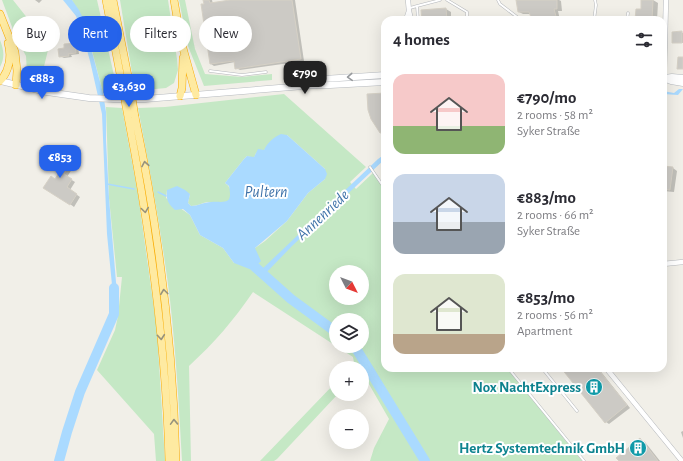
<!DOCTYPE html>
<html lang="en">
<head>
<meta charset="utf-8">
<style>
	:root { --surface:#fff; --page:#f2f2f3; --text:#2b2b33; --muted:#7c7c81; --accent:#2563eb }
	body { margin:0; font-family:"Alegreya Sans",sans-serif; background:var(--page); color:var(--text); height:100vh; display:flex; flex-direction:column; font-size:15px; white-space:nowrap }
	* { box-sizing:border-box; margin:0 }
	p { font-size:13px; color:var(--muted) }
	.icon { flex:none; width:22px; height:22px; fill:none; stroke:currentColor; stroke-width:2; stroke-linecap:round; stroke-linejoin:round }
	.map { position:relative; flex:1; overflow:hidden }
	.side { position:absolute; left:381px; top:16px; width:286px; height:356px; display:flex; flex-direction:column; background:var(--surface); border-radius:12px; box-shadow:0 4px 16px #0002 }
	.side>* { flex:none }
	.hud { position:absolute; left:12px; top:16px; width:309px; height:36px; display:flex; gap:8px }
	.needle { width:26px; rotate:132deg }
	.tools { position:absolute; left:329px; top:265px; display:grid; gap:8px }
	.tools a { display:grid; place-items:center; width:40px; height:40px; border-radius:50%; background:var(--surface); box-shadow:0 4px 16px #0002; font-size:20px }
	.price { position:absolute; translate:-50% -34px; padding:0 9px; border-radius:8px; background:var(--accent); color:#fff; font-size:13px; line-height:26px; filter:drop-shadow(0 1px 2px #0008) }
	.price::after { content:''; position:absolute; left:50%; top:24px; width:12px; height:9px; margin-left:-6px; background:inherit; clip-path:polygon(0 0,100% 0,50% 100%) }
	.price.active { background:#222; color:#fff }
	ul { padding:0; list-style:none }
	li { display:flex; align-items:center; gap:12px; height:100px; padding:0 12px }
	li span { display:grid; place-items:center; flex:none; width:112px; height:80px; border-radius:12px; color:#555 }
	li>.icon { margin-inline-start:auto }
	span .icon { width:48px; height:48px; fill:#fffc; stroke-width:1 }
	li b { font-size:17px }
	h2 { display:flex; justify-content:space-between; align-items:center; height:48px; padding:0 12px; font-size:17px }
	.chip { padding:0 14px; border-radius:18px; background:var(--surface); box-shadow:0 4px 16px #0002; font-size:14px; line-height:36px }
	.chip.active { background:var(--accent); color:#fff }
	.map>svg:first-child { display:block }
	.green { fill:#c5e8c5; fill-rule:evenodd }
	.water { fill:#aadaff }
	.shadow { fill:#0003 }
	.lines { fill:none; stroke-linecap:round; stroke-linejoin:round }
	.stream { stroke:#aadaff; stroke-width:1.5 }
	.river { stroke:#aadaff; stroke-width:10 }
	.building { fill:#cccac5; stroke:#d6d1c6 }
	.service-casing { stroke:#b5b8bc; stroke-width:3 }
	.minor-casing { stroke:#b5b8bc; stroke-width:5.5 }
	.secondary-casing { stroke:#b6babf; stroke-width:7 }
	.trunk-casing { stroke:#f9ab00; stroke-width:8 }
	.service { stroke:#fff; stroke-width:2 }
	.minor { stroke:#fff; stroke-width:4.5 }
	.secondary { stroke:#fff; stroke-width:6 }
	.trunk { stroke:#feeaa1; stroke-width:7 }
	.trunk-bridge-casing { stroke:#f9ab00; stroke-width:8; stroke-linecap:butt }
	.trunk-bridge { stroke:#feeaa1; stroke-width:7 }
	.oneway { stroke:#979a9d }
	.oneway2 { stroke:#97927c }
	.labels { text-anchor:middle; stroke-width:4; stroke-linejoin:round; paint-order:stroke }
	.culture-label { font-size:15px; font-weight:bold; fill:#0d838f; stroke:#fff; text-anchor:end }
	.water-label { font-size:16px; font-style:italic; fill:#4174aa; stroke:#fff }
</style>
</head>
<body>
<div class="map">
<svg width="683" height="461" viewBox="0 0 683 461">
	<rect width="100%" height="100%" fill="#f1efe8"/>
	<!-- green -->
	<path class="green" d="M2 0H13L36 29 48 50 40 83 33 82 27 73 26 56 15 35Z
		M72 0H97L118 93H103L89 39Z
		M120 0H168L177 59 178 70 174 83 166 88 135 91Z
		M179 0H185L195 49 205 74 242 77 272 74V80L204 86 188 46Z
		M0 40C4 50 5 58 0 67Z
		M284 94 366 167 350 182 356 189 374 172 385 190V368H507L582 461H427L363 359 362 360 425 461H370L374 448 389 419 362 372V368H349L354 363 353 357 336 346H362V320H336V346L253 292C233 321 215 342 189 366L191 461H182C179 407 176 353 170 300 162 235 150 171 138 108L165 107ZM287 135 325 169V179L308 193 287 221 265 241 234 263 223 248 200 235 190 215 166 198 167 190 190 194 188 203 191 206C197 206 202 203 207 202 215 201 231 207 231 194 231 189 229 186 225 183L244 159 247 156 254 158 256 153 264 150ZM336 272H362V298H336Z
		M106 107 122 108 138 194 157 330 165 461H156L154 434 97 370 115 330 118 316 122 277H117L109 198Z
		M336 382V394H338L277 459 274 461H260Z"/>
	<!-- water -->
	<path class="water" d="M63 0H72L79 10 83 18 103 93 106 112V141L109 198 117 294 115 302 113 295 107 234 102 114 90 61 82 32 76 16Z
		M679 89H683L678 95 663 94V91L674 93Z
		M281 134 287 135 325 169 327 174 325 179 308 193 287 221 255 248 261 261 252 270 234 263 223 248 200 235 190 215 183 209 175 210C168 204 166 200 167 190L177 186 185 190 190 194 188 203 191 206C198 206 204 202 211 202 225 201 233 206 229 186L225 183 244 159 247 156 254 157 258 149 264 150C267 143 274 137 281 134Z
		M385 154V159L292 246 264 275 260 271 378 159Z"/>
	<!-- shadow -->
	<path class="shadow" d="M35 0H42L39 3Z
		M204 0H212L213 4 237 0H295L304 61 240 70 236 68 235 62 214 66 211 64Z
		M517 0H559L561 1 562 11H558L560 20H533L531 14H523L519 12Z
		M642 0H653L658 3 657 20H636L642 10Z
		M446 9 451 12V19L463 18 467 20H423Z
		M55 30 59 34 54 41 48 36Z
		M681 32 683 33V43L673 42Z
		M75 44 78 46 79 54 71 55 72 57 64 58 60 56 65 49Z
		M385 94V135L380 133Z
		M52 152 74 166 67 177 75 182 70 190 80 197 74 207 70 204 55 180 62 171Z
		M663 167 673 168 677 171 674 192 663 191Z
		M562 368H598L630 408 609 424 606 422Z
		M683 431V438L681 432Z
		M640 439 645 442 660 461H620Z"/>
	<g class="lines">
		<!-- stream -->
		<path class="stream" d="M107 184 134 189
			M158 192 166 196"/>
		<!-- river -->
		<path class="river" d="M255 267 291 299 336 332
			M352 346 357 350 425 461
			M59 461 67 432 80 392 114 314V288"/>
	</g>
	<!-- building -->
	<path class="building" d="M203 0H209L210 3 230 0H292L301 59 235 69 234 61 210 64 201 4H204Z
		M516 0H557V9H554L557 20H532L529 12H518Z
		M641 0H653L652 20H635L636 9H641Z
		M446 8 447 20H422L421 10Z
		M53 28 58 32 52 40 46 36Z
		M682 31V43H672V32Z
		M75 43 76 53 68 54 69 56 59 57 58 49 64 48V44Z
		M678 57H683V69H677Z
		M385 93V130L380 133 371 119 368 110 367 94Z
		M52 150 71 163 64 174 72 179 67 187 77 194 70 205 43 188 51 176 55 179 60 171 45 161Z
		M663 166 673 167 670 190 663 189Z
		M561 368H597L627 405 605 423Z
		M640 438 658 461H619L616 458Z"/>
	<g class="lines">
		<!-- service casing -->
		<g class="service-casing">
			<path id="service" d="M447 0 467 12V20
				M498 0 500 4 521 20
				M417 6 440 0
				M410 8 417 6 418 20
				M594 20 596 5 595 0
				M627 20 628 13
				M210 71 242 75 266 72
				M370 167 385 189
				M508 368 584 461
				M542 368 577 411"/>
		</g>
		<!-- minor casing -->
		<g class="minor-casing">
			<path id="minor" d="M408 0 409 11 411 20
				M406 20 409 11
				M664 78 666 0
				M663 264 683 262
				M606 368 682 461"/>
		</g>
		<!-- secondary casing -->
		<g class="secondary-casing">
			<path id="secondary" d="M663 78 671 81 683 83
				M665 78 672 77 683 78
				M0 81 47 92 89 98 114 99H145L316 85H330L385 82
				M316 85 324 79 385 75"/>
		</g>
		<!-- trunk casing -->
		<g class="trunk-casing">
			<path id="trunk" d="M106 0 122 84
				M113 0 130 86
				M174 0 181 41 196 95
				M0 14 15 52 17 71 16 85
				M0 81C9 72 12 56 8 43
				M180 96 182 88 183 58
				M128 117C150 230 166 346 169 461
				M135 117C159 231 173 345 176 461"/>
		</g>
		<!-- service -->
		<use href="#service" class="service"/>
		<!-- minor -->
		<use href="#minor" class="minor"/>
		<!-- secondary -->
		<use href="#secondary" class="secondary"/>
		<!-- trunk -->
		<use href="#trunk" class="trunk"/>
		<!-- trunk-bridge casing -->
		<g class="trunk-bridge-casing">
			<path id="trunk-bridge" d="M122 84 128 117
				M130 86 135 117"/>
		</g>
		<!-- trunk-bridge -->
		<use href="#trunk-bridge" class="trunk-bridge"/>
	</g>
	<!-- one-way arrows -->
	<defs><path id="oneway-chevron" d="M-2-3.5L2.5 0L-2 3.5" fill="none" stroke-width="1.6" stroke-linecap="round" stroke-linejoin="round"/></defs>
	<use class="oneway" href="#oneway-chevron" transform="translate(350 77) rotate(176)"/>
	<g class="oneway2">
		<use href="#oneway-chevron" transform="translate(145 164) rotate(-100)"/>
		<use href="#oneway-chevron" transform="translate(145 210) rotate(82)"/>
		<use href="#oneway-chevron" transform="translate(164 292) rotate(-97)"/>
		<use href="#oneway-chevron" transform="translate(161 337) rotate(85)"/>
		<use href="#oneway-chevron" transform="translate(174 422) rotate(-92)"/>
	</g>
	<!-- icons -->
	<defs>
		<g id="building-disc" transform="scale(0.9)"><circle r="9.5" fill="#0f9aa8" stroke="#fff"/><path d="M-4-6H4V6H1V3H-1V6H-4ZM-2.5-4.3h1.7v1.8h-1.7ZM.8-4.3h1.7v1.8H.8ZM-2.5-1h1.7V.8h-1.7ZM.8-1h1.7V.8H.8Z" fill="#fff"/></g>
	</defs>
	<g fill-rule="evenodd">
		<use href="#building-disc" x="594" y="387"/>
		<use href="#building-disc" x="638" y="448"/>
	</g>
	<g class="labels">
		<!-- culture labels -->
		<g class="culture-label">
			<text x="581" y="392">Nox NachtExpress</text>
			<text x="625" y="453">Hertz Systemtechnik GmbH</text>
		</g>
		<!-- water labels -->
		<g class="water-label">
			<text x="266" y="197">Pultern</text>
			<text transform="translate(322 214) rotate(-43)" y="6">Annenriede</text>
		</g>
	</g>
</svg>
<div class="tools">
<a><svg class="needle" viewBox="-14 -14 28 28"><path d="M0-13l5 13h-10z" fill="#e53935"/><path d="M0 13l5-13h-10z" fill="#7c7c81"/></svg></a>
<a><svg class="icon" aria-label="layers" viewBox="0 0 24 24"><path d="M12 4l9 5-9 5-9-5zM3 14l9 5 9-5"/></svg></a>
<a>+</a>
<a>−</a>
</div>
<b class="price active" style="left:305px;top:95px">€790</b>
<b class="price" style="left:42px;top:100px">€883</b>
<b class="price" style="left:129px;top:108px">€3,630</b>
<b class="price" style="left:60px;top:179px">€853</b>
<div class="hud">
<a class="chip">Buy</a>
<a class="chip active">Rent</a>
<a class="chip">Filters</a>
<a class="chip">New</a>
</div>
<section class="side">
<h2>4 homes<svg class="icon" aria-label="filters" viewBox="0 0 24 24"><path d="M4 7h16M4 17h16"/><circle cx="9" cy="7" r="2"/><circle cx="15" cy="17" r="2"/></svg></h2>
<ul>
<li><span style="background:linear-gradient(#f6c9c9 65%,#8fb573 0)"><svg class="icon" aria-label="home" viewBox="0 0 24 24"><path d="M3 11l9-7 9 7M6 9v11h12V9"/></svg></span><div><b>€790/mo</b><p>2 rooms · 58 m²</p><p>Syker Straße</p></div></li>
<li><span style="background:linear-gradient(#c9d6e8 60%,#9aa5b1 0)"><svg class="icon" aria-label="home" viewBox="0 0 24 24"><path d="M3 11l9-7 9 7M6 9v11h12V9"/></svg></span><div><b>€883/mo</b><p>2 rooms · 66 m²</p><p>Syker Straße</p></div></li>
<li><span style="background:linear-gradient(#dfe7d0 75%,#b9a48a 0)"><svg class="icon" aria-label="home" viewBox="0 0 24 24"><path d="M3 11l9-7 9 7M6 9v11h12V9"/></svg></span><div><b>€853/mo</b><p>2 rooms · 56 m²</p><p>Apartment</p></div></li>
</ul>
</section>
</div>
</body>
</html>
